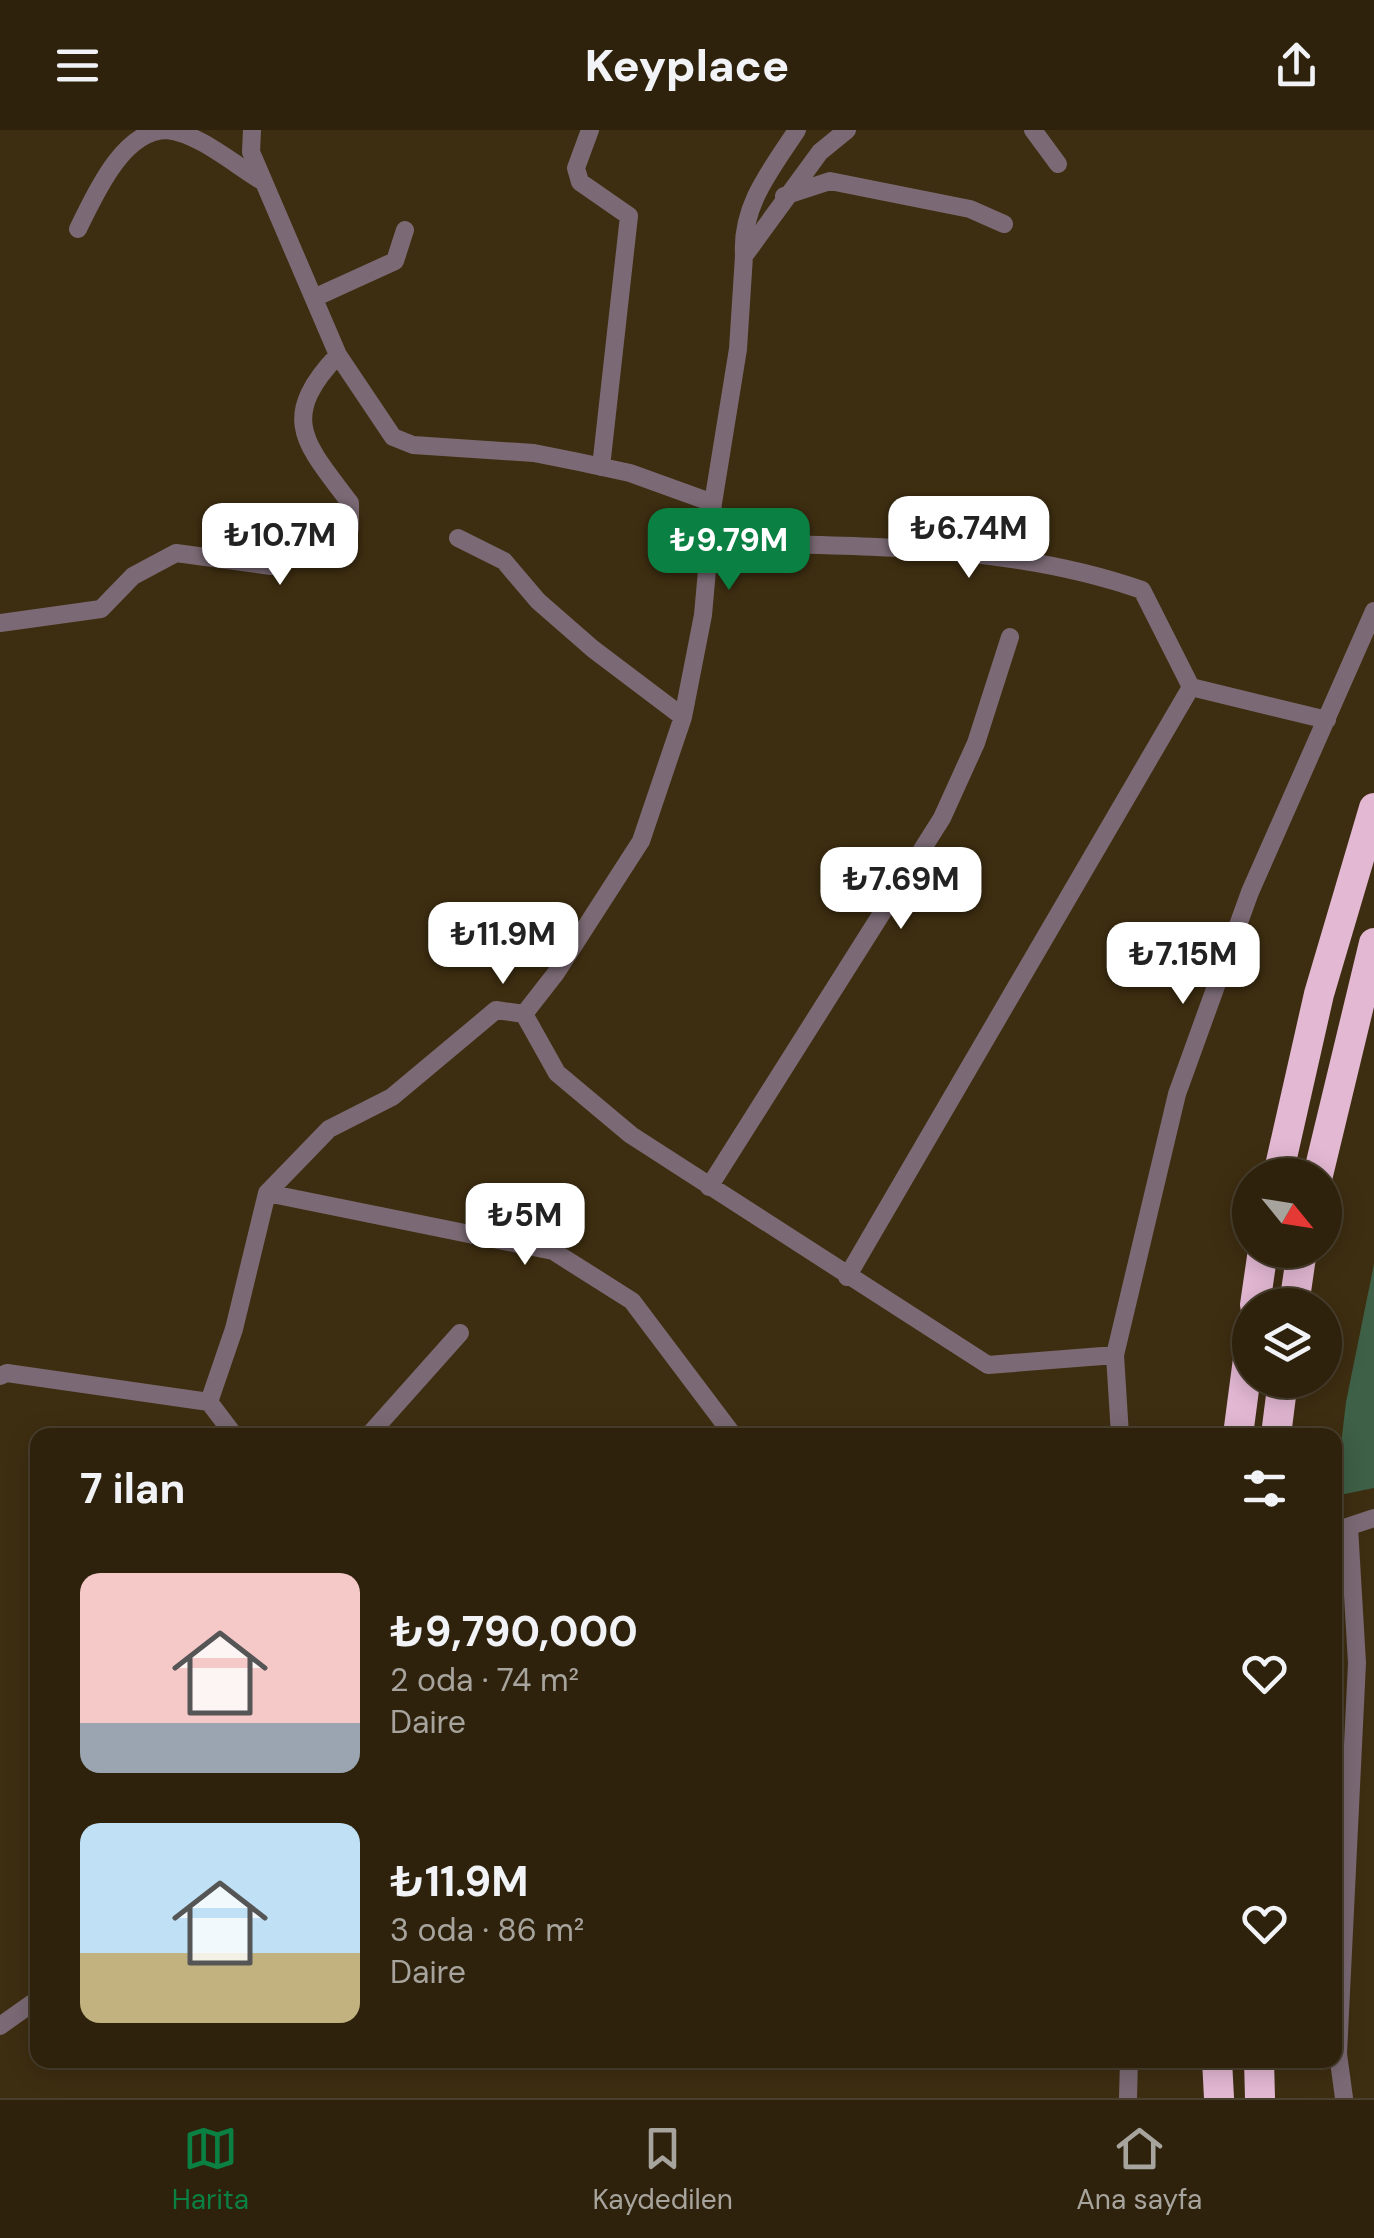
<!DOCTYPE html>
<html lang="tr">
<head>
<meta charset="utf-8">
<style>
	:root { --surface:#2e220d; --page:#3a2f1b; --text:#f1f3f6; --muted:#a7a49d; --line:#493f2e; --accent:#0b8043 }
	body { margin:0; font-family:"DM Sans",sans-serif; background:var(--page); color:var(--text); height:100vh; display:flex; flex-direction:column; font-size:38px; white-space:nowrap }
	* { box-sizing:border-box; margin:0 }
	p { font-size:32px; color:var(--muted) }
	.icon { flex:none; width:55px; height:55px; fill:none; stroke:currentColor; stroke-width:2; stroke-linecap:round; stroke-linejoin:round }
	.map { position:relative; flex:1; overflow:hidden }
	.sheet { position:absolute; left:30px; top:1298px; width:1312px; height:640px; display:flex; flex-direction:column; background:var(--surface); border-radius:20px; box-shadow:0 5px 25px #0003,0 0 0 2px var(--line) }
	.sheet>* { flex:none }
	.needle { width:65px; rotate:120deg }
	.fabs { position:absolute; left:1232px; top:1028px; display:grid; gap:20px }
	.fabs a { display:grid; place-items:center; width:110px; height:110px; border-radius:50%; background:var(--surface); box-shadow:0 5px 25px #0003,0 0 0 2px var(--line); font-size:50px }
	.price { position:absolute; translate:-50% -85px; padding:0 22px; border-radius:20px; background:#fff; color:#222; font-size:32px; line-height:65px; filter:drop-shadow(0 2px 5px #0008) }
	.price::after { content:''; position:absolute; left:50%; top:60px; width:30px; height:22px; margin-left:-15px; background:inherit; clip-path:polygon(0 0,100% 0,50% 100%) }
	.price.selected { background:var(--accent); color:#fff }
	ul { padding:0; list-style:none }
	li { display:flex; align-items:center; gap:30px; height:250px; padding:0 50px }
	li span { display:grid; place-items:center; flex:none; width:280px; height:200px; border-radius:20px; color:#555 }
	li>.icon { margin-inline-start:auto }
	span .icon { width:120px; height:120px; fill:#fffc; stroke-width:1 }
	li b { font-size:42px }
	h2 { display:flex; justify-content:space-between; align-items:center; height:120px; padding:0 50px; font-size:42px }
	header { display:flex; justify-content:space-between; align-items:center; height:130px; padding:0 50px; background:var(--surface); font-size:45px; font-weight:800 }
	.menu { display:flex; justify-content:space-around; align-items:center; height:140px; border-top:2px solid var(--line); background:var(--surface); font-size:28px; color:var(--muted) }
	.menu a { display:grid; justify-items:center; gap:5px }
	.menu .selected { color:var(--accent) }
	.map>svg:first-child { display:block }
	.green { fill:#3e6046 }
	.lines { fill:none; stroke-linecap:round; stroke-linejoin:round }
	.minor { stroke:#7b6a75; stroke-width:18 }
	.motorway { stroke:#e3b8d3; stroke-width:30 }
</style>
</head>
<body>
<header><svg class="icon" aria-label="menu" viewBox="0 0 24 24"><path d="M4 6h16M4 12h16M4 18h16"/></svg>Keyplace<svg class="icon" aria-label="share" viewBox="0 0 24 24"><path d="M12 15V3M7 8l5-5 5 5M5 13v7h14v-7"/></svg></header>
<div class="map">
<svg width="1374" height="1968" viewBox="0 0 1374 1968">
	<rect width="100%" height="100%" fill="#3e2e11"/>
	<!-- green -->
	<path class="green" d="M1374 1134V1358L1335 1366 1346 1272Z"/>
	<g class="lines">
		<!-- minor -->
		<path class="minor" d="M252 0 251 22 338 225 393 307 413 315 534 323 579 332 630 343 713 373
			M590 0 576 38 580 52 629 86 601 337
			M1033 0 1058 34
			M784 66 830 51 970 79 1004 94
			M78 99C94 67 122 0 167 0 198 3 235 35 262 51
			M744 125C741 76 770 41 797 0
			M316 167 395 131 405 100
			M458 408 504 431 538 471 593 519 683 587
			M709 412C852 417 1006 412 1142 460L1191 557
			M0 493 101 479 133 446 176 423 271 436 350 398V373C306 314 277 289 338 225
			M524 884 556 843 641 711 683 587 703 485 713 373 738 219 744 126 820 22 847 0
			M709 1057 942 688 976 613 1010 507
			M267 1063 553 1121 632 1171 733 1305
			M847 1147 1191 557 1327 590
			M0 1246 7 1243 209 1272 234 1199 267 1063 329 999 392 967 496 880 524 884 557 943 631 1005 988 1235 1115 1225
			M209 1272 234 1305
			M369 1305 460 1203
			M1120 1305 1115 1225 1177 964 1250 762 1374 481
			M1335 1401 1374 1388
			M0 1896 38 1869
			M1128 1968 1129 1930
			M1344 1968 1338 1924 1357 1533 1349 1397"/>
		<!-- motorway -->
		<path class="motorway" d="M1278 1045 1319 864 1374 678
			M1318 1045 1374 813
			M1255 1175 1263 1120
			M1294 1175 1302 1120
			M1238 1305 1250 1214
			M1276 1305 1283 1250
			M1217 1930 1219 1968
			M1259 1930 1260 1968"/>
	</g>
</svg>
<div class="fabs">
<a><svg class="needle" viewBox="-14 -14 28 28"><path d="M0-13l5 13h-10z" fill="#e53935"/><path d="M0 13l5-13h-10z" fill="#a7a49d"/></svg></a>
<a><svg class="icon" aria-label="layers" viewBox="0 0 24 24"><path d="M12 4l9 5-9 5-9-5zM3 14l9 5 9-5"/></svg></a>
</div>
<b class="price" style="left:969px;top:451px">₺6.74M</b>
<b class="price" style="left:280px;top:458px">₺10.7M</b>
<b class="price selected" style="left:729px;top:463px">₺9.79M</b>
<b class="price" style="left:901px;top:802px">₺7.69M</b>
<b class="price" style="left:503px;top:857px">₺11.9M</b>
<b class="price" style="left:1183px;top:877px">₺7.15M</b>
<b class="price" style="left:525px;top:1138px">₺5M</b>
<section class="sheet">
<h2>7 ilan<svg class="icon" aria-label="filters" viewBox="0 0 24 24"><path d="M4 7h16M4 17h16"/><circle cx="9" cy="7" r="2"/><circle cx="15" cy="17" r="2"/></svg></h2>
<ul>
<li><span style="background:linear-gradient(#f6c9c9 75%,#9aa5b1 0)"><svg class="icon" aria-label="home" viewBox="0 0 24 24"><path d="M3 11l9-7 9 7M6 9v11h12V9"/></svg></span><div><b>₺9,790,000</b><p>2 oda · 74 m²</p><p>Daire</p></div><svg class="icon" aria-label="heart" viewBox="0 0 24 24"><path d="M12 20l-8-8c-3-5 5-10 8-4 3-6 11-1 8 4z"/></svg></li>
<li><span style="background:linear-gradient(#bfe0f5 65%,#c2b280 0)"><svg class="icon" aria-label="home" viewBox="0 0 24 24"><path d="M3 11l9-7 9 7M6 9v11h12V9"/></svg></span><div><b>₺11.9M</b><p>3 oda · 86 m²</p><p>Daire</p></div><svg class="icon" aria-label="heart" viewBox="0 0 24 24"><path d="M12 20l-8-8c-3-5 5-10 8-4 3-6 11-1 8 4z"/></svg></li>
</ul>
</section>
</div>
<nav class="menu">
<a class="selected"><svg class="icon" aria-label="map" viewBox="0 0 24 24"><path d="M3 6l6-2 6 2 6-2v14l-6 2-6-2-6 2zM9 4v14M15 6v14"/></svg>Harita</a>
<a><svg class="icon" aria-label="saved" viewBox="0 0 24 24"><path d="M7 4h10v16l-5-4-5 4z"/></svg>Kaydedilen</a>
<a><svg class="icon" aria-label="home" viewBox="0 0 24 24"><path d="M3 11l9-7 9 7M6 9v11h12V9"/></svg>Ana sayfa</a>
</nav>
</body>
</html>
